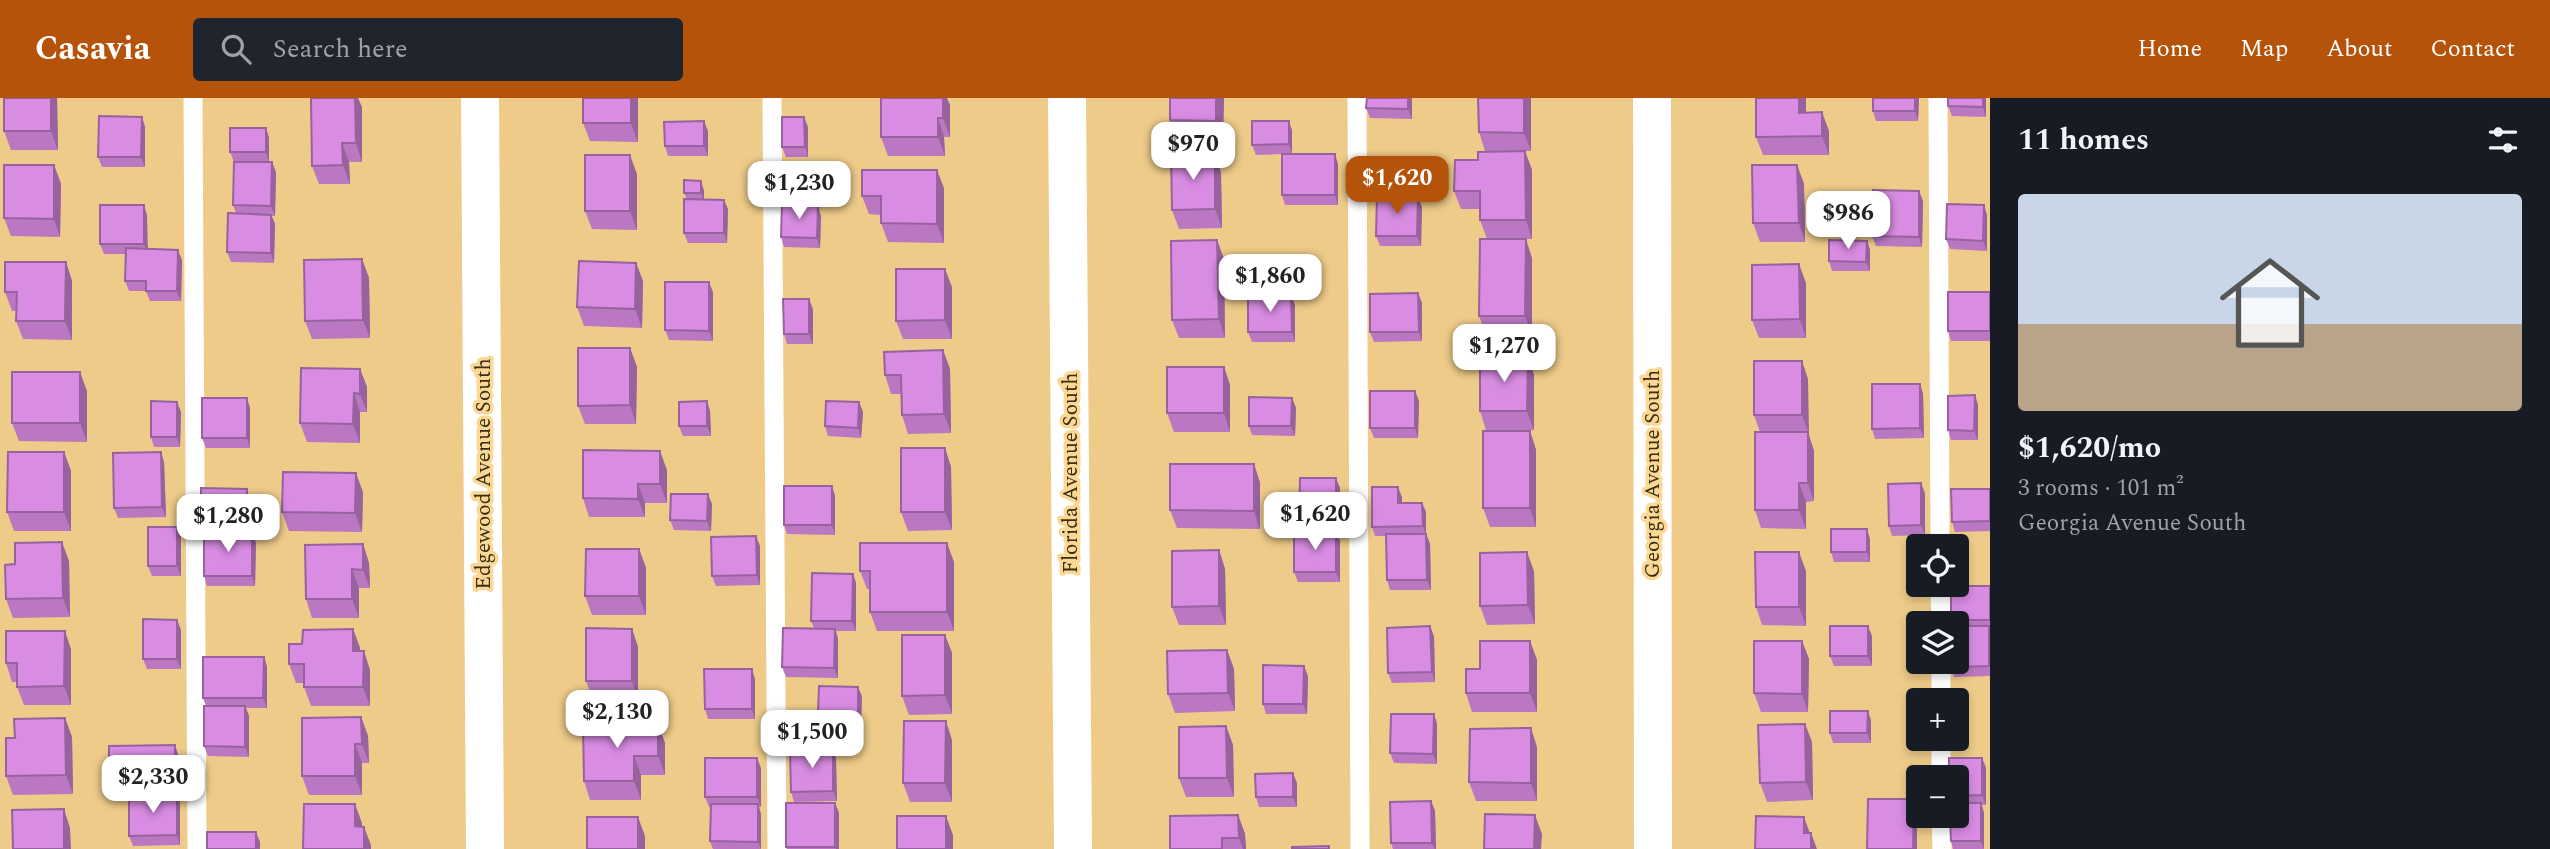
<!DOCTYPE html>
<html lang="en">
<head>
<meta charset="utf-8">
<style>
	:root { --surface:#171b24; --page:#20242c; --text:#f1f3f6; --muted:#9ea1a6; --line:#363941; --accent:#b45309 }
	body { margin:0; font-family:Spectral,serif; background:var(--page); color:var(--text); height:100vh; display:flex; flex-direction:column; font-size:26px; white-space:nowrap }
	* { box-sizing:border-box; margin:0 }
	p { font-size:23px; color:var(--muted) }
	.icon { flex:none; width:38px; height:38px; fill:none; stroke:currentColor; stroke-width:2; stroke-linecap:round; stroke-linejoin:round }
	.map { position:relative; flex:1; overflow:hidden }
	.side { display:flex; flex-direction:column; background:var(--surface); width:560px }
	.side>* { flex:none }
	.tools { position:absolute; left:1906px; top:436px; display:grid; gap:14px }
	.tools a { display:grid; place-items:center; width:63px; height:63px; border-radius:7px; background:var(--surface); box-shadow:0 4px 10px #0003; font-size:35px }
	.price { position:absolute; translate:-50% -60px; padding:0 16px; border-radius:14px; background:#fff; color:#222; font-size:23px; line-height:46px; filter:drop-shadow(0 2px 4px #0008) }
	.price::after { content:''; position:absolute; left:50%; top:42px; width:21px; height:16px; margin-left:-10px; background:inherit; clip-path:polygon(0 0,100% 0,50% 100%) }
	.price.current { background:var(--accent); color:#fff }
	ul { padding:0; list-style:none }
	li { display:grid; align-content:center; gap:14px; height:371px; padding:0 28px }
	li+li { border-top:2px solid var(--line) }
	li span { display:grid; place-items:center; height:217px; border-radius:7px; color:#555 }
	li>.icon { margin-inline-start:auto }
	span .icon { width:126px; height:126px; fill:#fffc; stroke-width:1 }
	li b { font-size:30px }
	h2 { display:flex; justify-content:space-between; align-items:center; height:84px; padding:0 28px; font-size:30px }
	header { display:flex; align-items:center; gap:42px; box-sizing:border-box; height:98px; padding:0 35px; background:var(--accent); color:#fff }
	header strong { font-size:33px }
	nav { display:flex; gap:38px; margin-inline-start:auto; font-size:24px }
	.search { width:490px; height:63px; background:var(--page); display:flex; align-items:center; gap:18px; box-sizing:border-box; padding:0 24px; border-radius:7px; color:var(--muted); font-size:26px }
	main { display:flex; flex:1; min-height:0 }
	.map>svg:first-child { display:block }
	.lines { fill:none; stroke-linecap:round; stroke-linejoin:round }
	.lane { stroke:#fff; stroke-width:19 }
	.street { stroke:#fff; stroke-width:38 }
	.wall { fill:#ba78c2 }
	.shaded-wall { fill:#97629e }
	.building { fill:#d88ce2; stroke:#97629e; stroke-width:2 }
	.labels { text-anchor:middle; stroke-width:7; stroke-linejoin:round; paint-order:stroke }
	.street-label { font-size:21px; fill:#3c2e13; stroke:#fbd895 }
</style>
</head>
<body>
<header>
<strong>Casavia</strong>
<div class="search"><svg class="icon" aria-label="search" viewBox="0 0 24 24"><circle cx="10" cy="10" r="6"/><path d="M15 15l6 6"/></svg>Search here</div>
<nav><a>Home</a><a>Map</a><a>About</a><a>Contact</a></nav>
</header>
<main>
<div class="map">
<svg width="1990" height="751" viewBox="0 0 1990 751">
	<rect width="100%" height="100%" fill="#eecb89"/>
	<g class="lines">
		<!-- lane -->
		<path class="lane" d="M193 0 197 751
			M772 0 777 751
			M1357 0 1360 751
			M1938 0 1940 448
			M1940 486 1941 525
			M1941 564V602
			M1941 640V679
			M1941 718 1942 751"/>
		<!-- street -->
		<path class="street" d="M480 0 485 751
			M1067 0 1073 751
			M1652 0 1653 751"/>
	</g>
	<!-- wall -->
	<path class="wall" d="M57 0 58 52H11L4 33Z
		M638 0V44L590 43 583 25Z
		M1224 0 1223 42 1177 41 1170 22Z
		M1412 0V21L1370 20 1366 10Z
		M1531 0V53H1525L1532 72V141H1487L1480 122V111H1461L1454 93 1485 53 1479 34Z
		M1756 0H1806V14L1829 33V57H1763L1756 39Z
		M1873 0H1919L1918 23H1876L1873 13Z
		M1986 0V19L1952 18 1948 8Z
		M950 7V39H944L945 58H888L881 39Z
		M362 9V64H349L350 86H319L312 68Z
		M142 19 145 29V69H102L98 59Z
		M1289 23 1292 33V56L1338 66V107H1285L1282 97V56L1256 57 1252 47Z
		M808 29V59H786L782 49Z
		M266 30 269 40V64L276 74 275 118H272L275 126 274 165 231 164 227 154 236 115 233 107 234 64 230 54Z
		M708 33V58H668L665 48Z
		M1215 57 1221 75 1222 130 1179 131 1172 112Z
		M54 67 61 86 60 139 11 138 4 120Z
		M1797 67 1804 86 1805 144H1760L1753 125Z
		M637 76V132L592 131 585 113Z
		M701 83 704 93V101L728 111 727 145H688L684 135 687 101 684 95Z
		M944 90V145L888 144 881 125V117L869 116 862 98Z
		M1919 93 1923 103 1922 149 1876 148 1872 138Z
		M1422 109 1421 148H1380L1376 138Z
		M147 117V151L182 162 181 203H150L146 193H129L125 183 126 156H104L100 146Z
		M1987 117V153L1950 151 1946 141Z
		M821 118 820 150 784 149 781 139Z
		M1217 142 1224 161 1225 240H1179L1172 222Z
		M1867 143 1870 152V173H1832L1829 163Z
		M1532 160V236H1486L1479 218Z
		M362 161 369 180 370 240 312 241 305 223Z
		M66 164 72 183V242L23 241 16 223V213H12L5 194Z
		M636 165 643 183 642 230 584 228 577 209Z
		M1806 185V240H1759L1752 222Z
		M952 189V241H903L896 223Z
		M713 194V243L669 242 665 232Z
		M1990 194V243H1951L1948 233Z
		M1418 195 1422 205V243L1374 244 1370 234Z
		M1291 198 1295 207V244H1252L1248 234Z
		M813 211V246H787L784 236Z
		M630 250 637 269 636 326H585L578 308Z
		M943 252 950 271 951 335 908 336 902 317 901 296H891L885 277Z
		M1528 259 1534 277V332H1486L1480 313Z
		M1224 269 1230 287V334H1174L1167 315Z
		M360 271 367 289V314H360V345L307 344 300 325Z
		M1808 281V336L1814 353V403L1806 404V431L1761 430 1755 412 1760 334 1754 317Z
		M1920 286 1923 296 1924 340 1875 341 1872 331Z
		M87 293V344L19 343 12 325Z
		M1415 293 1419 303 1418 340H1374L1370 330Z
		M1975 297 1978 307V342H1951L1948 332Z
		M1292 300 1296 310 1295 338 1252 337 1249 328Z
		M707 303 710 313 711 338H683L679 328Z
		M177 304 181 314 180 349H154L151 339Z
		M859 304 863 314 861 340 828 338 825 328Z
		M250 310V350H206L202 340Z
		M1530 333 1536 352V429H1490L1483 410Z
		M945 350 951 369 952 432 908 433 901 414Z
		M64 354 71 373V433H14L7 414Z
		M164 364 166 419 118 420 114 410Z
		M1254 366 1260 385V431L1177 430 1170 412Z
		M667 372V405H645V419H589L583 400Z
		M832 388 835 398V437L787 436 784 427Z
		M1340 390V435H1337L1340 443V484H1298L1294 474 1303 433 1299 425Z
		M1990 391V433L1955 434 1952 424Z
		M363 394 362 434 289 433 282 414Z
		M1925 395V437L1892 438 1889 428Z
		M1402 399V405H1422L1426 414V436L1430 446 1431 492H1390L1387 482 1386 438H1375L1372 429Z
		M250 401V435H252L256 445 255 488H207L204 478V436L201 428Z
		M712 406 711 433 674 432 670 422Z
		M181 439V478H152L148 468Z
		M1870 441V464H1834L1831 454Z
		M363 446 369 465 370 490H359V520H312L306 501Z
		M760 448V487L716 488 712 478Z
		M639 451 646 470V517H592L585 498Z
		M1219 452 1225 471 1226 527H1179L1172 509Z
		M69 463 70 519 13 520 6 501 15 466Z
		M954 464V533H877L870 514V491H867L860 473Z
		M1534 473 1535 526 1487 527 1480 508Z
		M1806 473V528L1762 527 1756 509Z
		M853 476 856 485V533H836L838 541V580L786 579 782 569 814 530 811 523Z
		M1990 488V578L1954 579 1950 569 1956 564V525H1952L1951 522Z
		M177 522 181 532V571H147L143 561Z
		M353 531 360 550V553L370 572V608H311L304 589V585H296L289 566 302 546Z
		M632 531 638 549V602H593L586 583Z
		M945 537 952 555V616L909 617 902 598Z
		M1434 538 1435 584 1392 585 1388 575Z
		M1872 538V568H1834L1830 558Z
		M1530 543 1537 562V614H1472L1466 595 1480 571Z
		M1802 543 1809 561 1808 614H1761L1754 595Z
		M71 551V607H24L17 589V584H12L6 565Z
		M1227 552 1234 571 1235 613 1175 615 1168 596Z
		M264 559 267 569V610H246L249 618V659L208 658 204 648 206 608 203 600Z
		M1308 578 1307 616H1266L1263 606Z
		M755 581V621H708L705 611Z
		M862 598 861 625 822 624 818 614Z
		M1434 616 1437 626V666L1394 665 1390 655Z
		M361 619 368 638 369 665H362V697H309L302 678Z
		M65 620 72 639 73 696 13 697 6 678 15 640Z
		M1871 622V645H1833L1830 635Z
		M1805 626 1812 644 1813 702 1767 704 1760 685Z
		M658 627 665 645V677H641V702H590L584 683Z
		M1226 628 1233 647 1234 699H1186L1179 680Z
		M952 642V704H910L903 685Z
		M175 647 178 657V698L180 706V747L133 748 129 738V698H112L109 688Z
		M1537 649V703H1476L1469 684Z
		M833 651 836 661 837 703 794 704 791 694Z
		M1982 660 1986 670V707H1982L1984 715V751H1953L1951 743 1956 718V679Z
		M761 670V709H759L761 716V751H713L710 743 711 709H709L705 699Z
		M1297 685V709H1259L1256 699Z
		M1431 703 1435 713 1436 751H1393L1391 745Z
		M835 705 839 715V751H787L786 749Z
		M1238 717 1245 736 1246 751H1170Z"/>
	<!-- shaded-wall -->
	<path class="shaded-wall" d="M51 0H57L58 52 51 33Z
		M355 0H358L362 9V64L356 45Z
		M631 0H638V44L631 25Z
		M943 0H947L950 7V39L943 20Z
		M1216 0H1224L1223 42 1216 23Z
		M1408 0H1412V21L1408 11Z
		M1524 0H1531V53L1524 35Z
		M1799 0H1806V33L1799 15Z
		M1915 0H1919L1918 23 1915 13Z
		M1983 0H1986V19L1983 9Z
		M1822 14 1829 33V57L1822 38Z
		M142 19 145 29V69L141 59Z
		M804 19 808 29V59L805 49Z
		M938 20 944 39 945 58 938 39Z
		M704 23 708 33V58L704 48Z
		M1289 23 1292 33V56L1289 46Z
		M266 30 269 40V64L266 54Z
		M342 45 349 64 350 86 343 67Z
		M1525 53 1532 72V141L1526 122Z
		M1335 56 1338 66V107L1335 97Z
		M630 57 637 76V132L630 113Z
		M1215 57 1221 75 1222 130 1215 111Z
		M272 64 276 74 275 118 271 108Z
		M54 67 61 86 60 139 54 121Z
		M1797 67 1804 86 1805 144 1799 125Z
		M937 72 944 90V145L937 126Z
		M701 83 704 93V105L701 95Z
		M1919 93 1923 103 1922 149 1919 139Z
		M1418 99 1422 109 1421 148 1417 138Z
		M724 102 728 111 727 145 724 135Z
		M144 107 147 117 148 156 144 146Z
		M1984 107 1987 117V153L1983 143Z
		M818 108 821 118 820 150 817 140Z
		M271 117 275 126 274 165 271 155Z
		M1526 141 1532 160V236L1525 218Z
		M1217 142 1224 161 1225 240 1219 221Z
		M1867 143 1870 152V173L1866 164Z
		M178 152 182 162 181 203 177 193Z
		M362 161 369 180 370 240 363 222Z
		M66 164 72 183V242L65 223Z
		M636 165 643 183 642 230 635 211Z
		M1799 166 1806 185V240L1800 221Z
		M945 171 952 189V241L945 222Z
		M709 184 713 194V243L709 233Z
		M1418 195 1422 205V243L1419 234Z
		M1291 198 1295 207V244L1292 234Z
		M809 201 813 211V246L809 236Z
		M630 250 637 269 636 326 630 307Z
		M943 252 950 271 951 335 944 316Z
		M1528 259 1534 277V332L1527 313Z
		M1802 263 1808 281 1809 336 1802 317Z
		M1224 269 1230 287V334L1224 315Z
		M360 271 367 289V314L360 296Z
		M80 274 87 293V344L80 325Z
		M1920 286 1923 296 1924 340 1920 330Z
		M1415 293 1419 303 1418 340 1415 330Z
		M354 295 360 314V345L353 326Z
		M1975 297 1978 307V342L1974 333Z
		M247 300 250 310V350L247 340Z
		M1292 300 1296 310 1295 338 1291 328Z
		M707 303 710 313 711 338 707 328Z
		M177 304 181 314 180 349 177 339Z
		M859 304 863 314 861 340 858 330Z
		M1530 333 1536 352V429L1530 410Z
		M1808 334 1814 353V403L1808 385Z
		M945 350 951 369 952 432 945 414Z
		M660 353 667 372V405L660 386Z
		M64 354 71 373V433L64 414Z
		M161 354 164 364 166 419 162 409Z
		M1254 366 1260 385V431L1254 413Z
		M356 375 363 394 362 434 355 415Z
		M1336 380 1340 390V435L1336 425Z
		M1799 385 1806 404V431L1799 412Z
		M1921 385 1925 395V437L1921 427Z
		M638 386 645 405V419L638 401Z
		M832 388 835 398V437L832 427Z
		M1398 389 1402 399V415L1398 405Z
		M247 391 250 401V439L246 429Z
		M708 396 712 406 711 433 707 423Z
		M1422 405 1426 414V438L1423 428Z
		M177 429 181 439V478L177 468Z
		M1867 431 1870 441V464L1867 454Z
		M1336 433 1340 443V484L1336 474Z
		M252 435 256 445 255 488 252 478Z
		M1426 436 1430 446 1431 492 1427 482Z
		M756 438 760 448V487L757 477Z
		M62 444 69 463 70 519 63 500Z
		M947 445 954 464V533L947 514Z
		M363 446 369 465 370 490 363 472Z
		M639 451 646 470V517L639 498Z
		M1219 452 1225 471 1226 527 1219 508Z
		M1527 454 1534 473 1535 526 1528 507Z
		M1799 454 1806 473V528L1799 509Z
		M352 471 359 490V520L352 501Z
		M853 476 856 485V533L852 523Z
		M177 522 181 532V571L177 561Z
		M1430 528 1434 538 1435 584 1432 574Z
		M1868 528 1872 538V568L1868 558Z
		M353 531 360 550V572L353 553Z
		M632 531 638 549V602L632 583Z
		M835 531 838 541V580L834 570Z
		M65 533 71 551V607L64 588Z
		M945 537 952 555V616L945 597Z
		M1530 543 1537 562V614L1530 595Z
		M1802 543 1809 561 1808 614 1802 596Z
		M1227 552 1234 571 1235 613 1228 595Z
		M364 553 370 572V608L363 589Z
		M264 559 267 569V610L263 600Z
		M1304 568 1308 578 1307 616 1303 606Z
		M752 571 755 581V621L752 611Z
		M858 589 862 598 861 625 858 615Z
		M245 608 249 618V659L245 649Z
		M1868 613 1871 622V645L1867 635Z
		M1434 616 1437 626V666L1433 656Z
		M361 619 368 638 369 665 362 646Z
		M65 620 72 639 73 696 66 677Z
		M946 623 952 642V704L945 685Z
		M1805 626 1812 644 1813 702 1806 684Z
		M658 627 665 645V677L658 658Z
		M1226 628 1233 647 1234 699 1227 680Z
		M1531 630 1537 649V703L1531 685Z
		M355 646 362 665V697L355 678Z
		M175 647 178 657V698L174 688Z
		M833 651 836 661 837 703 833 693Z
		M634 658 641 677V702L634 683Z
		M757 660 761 670V709L757 699Z
		M1982 660 1986 670V707L1982 697Z
		M1293 675 1297 685V709L1293 699Z
		M177 696 180 706V747L177 737Z
		M1914 701 1917 711V751H1913Z
		M1431 703 1435 713 1436 751H1435L1432 745Z
		M835 705 839 715V751H836L835 749Z
		M1981 705 1984 715V751L1981 743Z
		M355 706 362 725V747L355 728Z
		M758 706 761 716V751L758 744Z
		M64 711 70 730 71 751H64Z
		M1238 717 1245 736 1246 751H1243L1239 740Z
		M1535 717 1542 736 1541 751H1534Z
		M946 718 953 737V751H946Z
		M638 719 645 738V751H638Z
		M1804 719 1811 738 1804 735Z
		M364 729 371 747V751H364Z
		M256 734 260 744V751H256Z
		M1811 735 1817 751H1811Z"/>
	<!-- building -->
	<path class="building" d="M4 0H51V33H4Z
		M311 0H355L356 45H342L343 67 312 68Z
		M583 0H631V25H583Z
		M881 0H943V20H938V39H881Z
		M1170 0H1216V23L1170 22Z
		M1367 0H1408V11L1366 10Z
		M1478 0H1524V35L1479 34Z
		M1756 0H1799V15L1822 14V38L1756 39Z
		M1873 0H1915V13H1873Z
		M1948 0H1983V9L1948 8Z
		M99 18 142 19 141 59H98Z
		M782 19H804L805 49H782Z
		M704 23V48H665L664 24Z
		M1252 23H1289V46L1252 47Z
		M230 30H266V54H230Z
		M1525 53 1526 122H1480V93H1454L1455 62H1478V54Z
		M1282 56H1335V97H1282Z
		M585 57H630V113H585Z
		M1171 57H1215V111L1172 112Z
		M234 64H272L271 108 233 107Z
		M4 67H54V121L4 120Z
		M1752 67H1797L1799 125H1753Z
		M862 72H937V126L881 125V98H862Z
		M684 82 701 83V95H684Z
		M1873 92 1919 93V139L1872 138Z
		M1377 98 1418 99 1417 138H1376Z
		M684 101 724 102V135H684Z
		M1947 106 1984 107 1983 143 1946 141Z
		M100 107H144V146H100Z
		M782 107 818 108 817 140 781 139Z
		M228 115 271 117V155L227 154Z
		M1480 141H1526L1525 218H1479Z
		M1217 142 1219 221 1172 222 1171 143Z
		M1829 142 1867 143 1866 164 1829 163Z
		M126 150 178 152 177 193H146V183H125Z
		M362 161 363 222 305 223 304 162Z
		M579 163 636 165 635 211 577 209Z
		M5 164H66L65 223H16L17 194H5Z
		M1799 166 1800 221 1752 222V167Z
		M896 171H945V222L896 223Z
		M665 184H709V233L665 232Z
		M1948 194H1990V233H1948Z
		M1418 195 1419 234H1370V196Z
		M1248 198H1291L1292 234H1248Z
		M783 201H809V236H784Z
		M578 250H630V307L578 308Z
		M943 252 944 316 902 317 901 277H885L884 254Z
		M1480 258 1528 259 1527 313H1480Z
		M1754 263H1802V317H1754Z
		M1167 269H1224V315H1167Z
		M301 270 360 271V296L354 295 353 326 300 325Z
		M12 274H80V325H12Z
		M1872 286H1920V330L1872 331Z
		M1370 293H1415V330H1370Z
		M1975 297 1974 333 1948 332V298Z
		M1249 299 1292 300 1291 328H1249Z
		M202 300H247V340H202Z
		M151 303 177 304V339H151Z
		M707 303V328H679V304Z
		M826 303 859 304 858 330 825 328Z
		M1483 333H1530V410H1483Z
		M1755 334H1808V385H1799V412H1755Z
		M901 350H945V414H901Z
		M583 352 660 353V386H638V401L583 400Z
		M8 354H64V414H7Z
		M161 354 162 409 114 410 113 355Z
		M1170 366H1254V413L1170 412Z
		M283 374 356 375 355 415 282 414Z
		M1300 380H1336V425H1299Z
		M1921 385V427L1889 428 1888 386Z
		M784 388H832V427H784Z
		M1372 389H1398V405H1422L1423 428 1372 429Z
		M201 390 247 391 246 429 201 428Z
		M1951 391H1990V423L1952 424Z
		M671 396H708L707 423 670 422Z
		M148 429H177V468H148Z
		M1831 431H1867V454H1831Z
		M1336 433V474H1294V434Z
		M204 435H252V478H204Z
		M1386 436H1426L1427 482H1387Z
		M756 438 757 477 712 478 711 439Z
		M62 444 63 500 6 501 5 467 15 466V445Z
		M860 445H947V514H870V473H860Z
		M363 446V472L352 471V501H306L305 447Z
		M586 451H639V498H585Z
		M1219 452V508L1172 509V453Z
		M1527 454 1528 507 1480 508V455Z
		M1755 454H1799V509H1756Z
		M812 475 853 476 852 523H811Z
		M1951 488H1990V522H1951Z
		M143 521 177 522V561H143Z
		M1430 528 1432 574 1388 575 1387 530Z
		M1830 528H1868V558H1830Z
		M1956 528H1989V568L1950 569V564H1956Z
		M586 530 632 531V583H586Z
		M783 530 835 531 834 570 782 569Z
		M353 531V553H364L363 589H304V566H289V546H302L303 532Z
		M6 533H65L64 588 17 589V565H6Z
		M902 537H945V597L902 598Z
		M1480 543H1530V595H1466V571H1480Z
		M1754 543H1802V596L1754 595Z
		M1227 552 1228 595 1168 596 1167 553Z
		M203 559H264L263 600H203Z
		M1263 567 1304 568 1303 606H1263Z
		M704 571H752V611H705Z
		M819 588 858 589V615L818 614Z
		M204 608H245V649L204 648Z
		M1830 613H1868L1867 635H1830Z
		M1391 616H1434L1433 656 1390 655Z
		M361 619 362 646H355V678H302V620Z
		M65 620 66 677 6 678V640H15L14 621Z
		M904 623H946L945 685H903Z
		M1805 626 1806 684 1760 685 1758 627Z
		M583 627H658V658H634V683H584Z
		M1226 628 1227 680H1179V629Z
		M1531 630V685L1469 684 1470 631Z
		M175 647 174 688H109V648Z
		M790 651H833V693L791 694Z
		M705 660H757V699H705Z
		M1949 660H1982V697L1956 698V679H1949Z
		M1293 675V699H1256L1255 676Z
		M129 696H177V737L129 738Z
		M1868 701H1914L1913 751H1867Z
		M1431 703 1432 745H1391L1390 704Z
		M786 705H835V749H786Z
		M1956 705H1981V743H1951L1950 718H1956Z
		M304 706H355V728L364 729V751H303Z
		M711 706H758V744L710 743Z
		M64 711V751H13L12 712Z
		M1485 716 1535 717 1534 751H1484Z
		M1238 717 1239 740H1222V751H1170V718Z
		M897 718H946V751H897Z
		M1756 718 1804 719V735H1811V751H1755Z
		M587 719H638V751H587Z
		M207 734H256V751H207Z
		M1329 748V751H1292V749Z"/>
	<g class="labels">
		<!-- street labels -->
		<g class="street-label">
			<text transform="translate(1070 375) rotate(-90)" y="7">Florida Avenue South</text>
			<text transform="translate(483 376) rotate(-90)" y="7">Edgewood Avenue South</text>
			<text transform="translate(1652 376) rotate(-90)" y="7">Georgia Avenue South</text>
		</g>
	</g>
</svg>
<div class="tools">
<a><svg class="icon" aria-label="locate" viewBox="0 0 24 24"><circle cx="12" cy="12" r="6"/><path d="M12 2v4M12 18v4M2 12h4M18 12h4"/></svg></a>
<a><svg class="icon" aria-label="layers" viewBox="0 0 24 24"><path d="M12 4l9 5-9 5-9-5zM3 14l9 5 9-5"/></svg></a>
<a>+</a>
<a>−</a>
</div>
<b class="price" style="left:1193px;top:84px">$970</b>
<b class="price current" style="left:1397px;top:118px">$1,620</b>
<b class="price" style="left:799px;top:123px">$1,230</b>
<b class="price" style="left:1848px;top:153px">$986</b>
<b class="price" style="left:1270px;top:216px">$1,860</b>
<b class="price" style="left:1504px;top:286px">$1,270</b>
<b class="price" style="left:1315px;top:454px">$1,620</b>
<b class="price" style="left:228px;top:456px">$1,280</b>
<b class="price" style="left:617px;top:652px">$2,130</b>
<b class="price" style="left:812px;top:672px">$1,500</b>
<b class="price" style="left:153px;top:717px">$2,330</b>
</div>
<section class="side">
<h2>11 homes<svg class="icon" aria-label="filters" viewBox="0 0 24 24"><path d="M4 7h16M4 17h16"/><circle cx="9" cy="7" r="2"/><circle cx="15" cy="17" r="2"/></svg></h2>
<ul>
<li><span style="background:linear-gradient(#c9d6e8 60%,#b9a48a 0)"><svg class="icon" aria-label="home" viewBox="0 0 24 24"><path d="M3 11l9-7 9 7M6 9v11h12V9"/></svg></span><div><b>$1,620/mo</b><p>3 rooms · 101 m²</p><p>Georgia Avenue South</p></div></li>
</ul>
</section>
</main>
</body>
</html>
